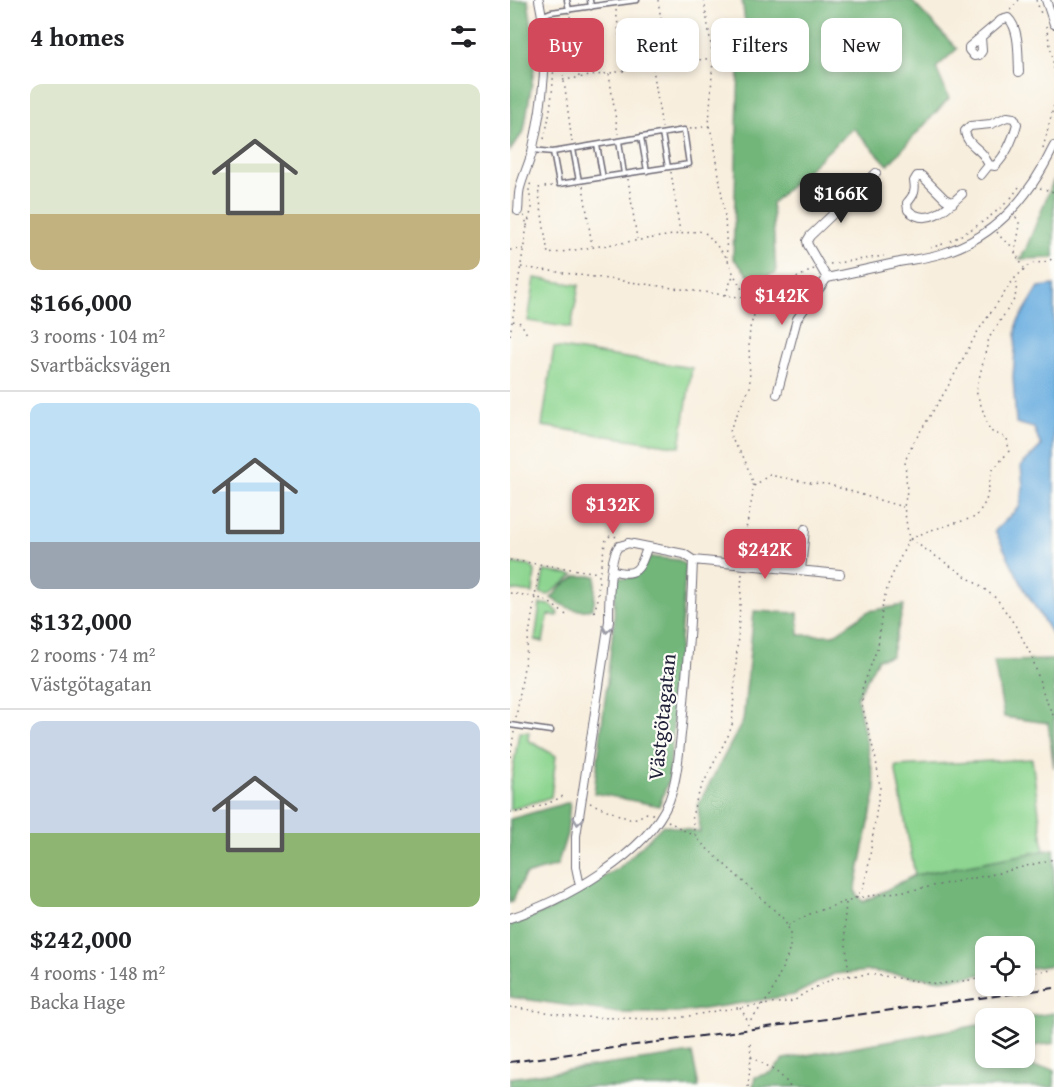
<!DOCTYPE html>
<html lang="en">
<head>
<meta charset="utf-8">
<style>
	:root { --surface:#fff; --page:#f2f2f2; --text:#202124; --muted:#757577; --line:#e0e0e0; --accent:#d1495b }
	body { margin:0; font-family:"Gentium Book Plus",serif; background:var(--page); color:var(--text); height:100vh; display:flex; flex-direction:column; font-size:22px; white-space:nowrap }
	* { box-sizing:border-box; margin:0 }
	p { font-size:20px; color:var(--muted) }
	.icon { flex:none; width:33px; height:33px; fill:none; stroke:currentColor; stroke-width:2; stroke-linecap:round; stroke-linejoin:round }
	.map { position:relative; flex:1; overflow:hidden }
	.side { display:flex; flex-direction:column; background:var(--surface); width:510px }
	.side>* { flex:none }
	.top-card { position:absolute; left:18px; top:18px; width:435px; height:54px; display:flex; gap:12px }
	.tools { position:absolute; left:465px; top:936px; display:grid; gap:12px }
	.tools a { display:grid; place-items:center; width:60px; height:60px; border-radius:12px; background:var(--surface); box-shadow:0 3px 9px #0003; font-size:30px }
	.price { position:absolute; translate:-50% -51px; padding:0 14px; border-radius:12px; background:var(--accent); color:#fff; font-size:20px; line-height:39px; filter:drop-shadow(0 2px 3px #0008) }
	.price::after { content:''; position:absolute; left:50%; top:36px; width:18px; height:14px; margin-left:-9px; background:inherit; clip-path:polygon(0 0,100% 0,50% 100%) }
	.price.selected { background:#222; color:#fff }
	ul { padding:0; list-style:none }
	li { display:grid; align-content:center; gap:12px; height:318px; padding:0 30px }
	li+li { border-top:2px solid var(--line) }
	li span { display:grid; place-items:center; height:186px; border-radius:12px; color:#555 }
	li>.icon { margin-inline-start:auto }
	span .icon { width:108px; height:108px; fill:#fffc; stroke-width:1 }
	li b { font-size:26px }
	h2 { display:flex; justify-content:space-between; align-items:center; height:72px; padding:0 30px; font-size:26px }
	.pill { padding:0 21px; border-radius:12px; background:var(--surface); box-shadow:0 3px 9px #0003; font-size:21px; line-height:54px }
	.pill.selected { background:var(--accent); color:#fff }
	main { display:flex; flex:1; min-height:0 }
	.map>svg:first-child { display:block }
	.green { fill:#8dd590; stroke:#587c66; stroke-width:1.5 }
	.forest { fill:#72b67a; stroke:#4a6c5a; stroke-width:1.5 }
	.water { fill:#6baee0; stroke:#46688e; stroke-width:1.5 }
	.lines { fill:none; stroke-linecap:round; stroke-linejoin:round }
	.service-casing { stroke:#6d6974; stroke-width:7 }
	.minor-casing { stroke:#6d6974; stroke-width:10 }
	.path { stroke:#6d6974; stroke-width:1.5; stroke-dasharray:1.5 4.5; stroke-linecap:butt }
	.service { stroke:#fff; stroke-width:4 }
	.minor { stroke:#fff; stroke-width:8 }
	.rail { stroke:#22223b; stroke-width:2; stroke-dasharray:9 4.5; stroke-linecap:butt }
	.oneway { stroke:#9c9ca7 }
	.labels { text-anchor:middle; stroke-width:4.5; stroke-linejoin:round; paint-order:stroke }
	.street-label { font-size:21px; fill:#22223b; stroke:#fdfcf7 }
</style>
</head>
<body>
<main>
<section class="side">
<h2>4 homes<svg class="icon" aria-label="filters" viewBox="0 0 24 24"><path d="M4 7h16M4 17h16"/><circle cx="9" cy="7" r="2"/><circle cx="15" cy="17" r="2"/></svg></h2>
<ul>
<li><span style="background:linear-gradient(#dfe7d0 70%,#c2b280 0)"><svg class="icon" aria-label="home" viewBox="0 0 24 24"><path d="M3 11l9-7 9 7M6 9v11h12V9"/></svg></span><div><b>$166,000</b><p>3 rooms · 104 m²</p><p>Svartbäcksvägen</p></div></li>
<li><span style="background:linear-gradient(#bfe0f5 75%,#9aa5b1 0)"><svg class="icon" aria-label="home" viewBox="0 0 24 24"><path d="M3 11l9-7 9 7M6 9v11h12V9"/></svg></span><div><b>$132,000</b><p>2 rooms · 74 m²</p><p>Västgötagatan</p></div></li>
<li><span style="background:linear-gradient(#c9d6e8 60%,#8fb573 0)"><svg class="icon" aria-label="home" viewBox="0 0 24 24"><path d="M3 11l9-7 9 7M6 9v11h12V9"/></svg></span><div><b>$242,000</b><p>4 rooms · 148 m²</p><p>Backa Hage</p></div></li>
</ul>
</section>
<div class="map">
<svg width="544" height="1087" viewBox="0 0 544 1087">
	<rect width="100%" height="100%" fill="#fdfcf7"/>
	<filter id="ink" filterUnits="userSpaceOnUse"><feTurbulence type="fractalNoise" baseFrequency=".0167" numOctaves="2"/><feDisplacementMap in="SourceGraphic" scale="12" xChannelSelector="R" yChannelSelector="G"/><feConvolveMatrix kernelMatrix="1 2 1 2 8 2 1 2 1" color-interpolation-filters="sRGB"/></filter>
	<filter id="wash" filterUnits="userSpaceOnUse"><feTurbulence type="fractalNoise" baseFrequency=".008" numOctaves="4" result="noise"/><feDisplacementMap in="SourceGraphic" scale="24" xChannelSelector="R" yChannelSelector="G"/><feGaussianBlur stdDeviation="1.35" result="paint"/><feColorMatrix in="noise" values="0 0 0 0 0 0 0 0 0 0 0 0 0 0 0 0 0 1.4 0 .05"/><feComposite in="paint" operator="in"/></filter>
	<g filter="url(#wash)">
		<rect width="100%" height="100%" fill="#f8eedd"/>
		<!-- green -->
		<path class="green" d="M25 278 69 285 61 328 18 321Z
			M44 347 182 368 170 447 32 426Z
			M0 563 21 566 25 571 23 593 0 590Z
			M34 571 64 575 38 595 30 593Z
			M30 604 41 605 48 612V616L38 615 33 642 25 640Z
			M9 732H19L18 740 46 756 41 797 0 810V788Z
			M522 759 534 851 405 875 385 766Z"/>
		<!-- forest -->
		<path class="forest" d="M0 0H18L26 57 14 131 0 151Z
			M232 0H401L447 49 426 68 439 98 378 165 343 128 262 203 266 273 259 275 254 281 238 275 223 258 229 66 239 50Z
			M544 179V258L510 259 515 251Z
			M140 557 169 560 176 566 159 779 149 806 84 793 104 622 105 576C126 582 130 574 140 557Z
			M68 576H86L84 602 82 609C66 613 54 607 41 598L53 585Z
			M394 605 381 656 368 659 347 697 366 789 345 891 353 902 405 875 544 849V965L515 969 514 946H476L475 974 431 980 361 971 324 974 284 995 168 1013H109L0 997V922L38 911 110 867 153 825 190 832 188 805 233 721 244 611 288 613 289 635H323L359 611Z
			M544 660V768L538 723 494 717 484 661Z
			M60 802 57 834 47 866 15 875 2 902 0 903V819Z
			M543 1013 544 1016V1043L524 1046 522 1067 544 1069V1087H243L245 1077 262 1072 274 1059 475 1024 476 1058H514V1018H509Z
			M182 1053 189 1087H0V1078Z"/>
		<!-- water -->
		<path class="water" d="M544 285V638L513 587 485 531 510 506 513 487 511 466 531 446 524 428 506 423 503 377 507 323 529 287Z"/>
	</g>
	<g filter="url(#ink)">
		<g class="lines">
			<!-- service casing -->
			<g class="service-casing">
				<path id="service" d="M57 0 59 10
					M80 0 81 7
					M33 15 41 12 127 0
					M152 134 158 167
					M131 137 137 171
					M109 141 114 174
					M87 145 93 178
					M63 149 69 181
					M22 150 43 152 174 130 179 164 49 184 43 152
					M0 725 41 731"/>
			</g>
			<!-- minor casing -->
			<g class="minor-casing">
				<path id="minor" d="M536 0 544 24
					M471 37 472 51 469 55 464 56 459 50V47L491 20 498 18C510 29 508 56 509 72
					M471 175 479 165C479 164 474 157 474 156 467 147 456 143 455 131L460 126 481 124 497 117 504 118 507 124C503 139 497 154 485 166L479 165
					M443 203 435 199 412 176H407L404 181C406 191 404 195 397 203L398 210C417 228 437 208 452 194
					M8 211C9 203 8 195 10 188 13 176 19 164 22 152 33 103 40 50 29 0
					M317 278 298 245 297 241 300 236 366 173
					M267 394 287 319 317 278C339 273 362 268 385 263 403 259 422 258 439 251 489 234 522 192 544 146
					M183 560 330 574
					M102 570C126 578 130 569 137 548
					M291 570 295 529
					M0 918C52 902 137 854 159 801 168 777 169 750 172 725 177 670 181 615 183 560L174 554 118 543C117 544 110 546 109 546 99 555 99 607 99 621L66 836V867L70 886"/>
			</g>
			<!-- path -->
			<path class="path" d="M148 0 158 64
				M526 0 532 16
				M106 10 114 71
				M500 10 509 0
				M60 16 69 77
				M536 26 543 60 544 72
				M45 56 51 58 62 142
				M143 68 152 128
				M99 74 108 134
				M53 80 202 58
				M199 126 204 141 215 217 217 257
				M180 129 199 126 203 58 194 0
				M34 139C44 100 46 59 41 19
				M533 148 544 105
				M161 172 170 232
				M118 179 127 239
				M42 186 28 188 38 254 189 231 197 234 217 258 224 275 237 298
				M73 186 82 246
				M530 188 544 192
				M501 198 509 187
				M506 217 510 225 505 253 514 268
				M17 226 22 208 19 190 21 181
				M487 232 493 240 503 247
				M440 241C462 230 480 218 498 201
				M420 248 436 243
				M0 250 13 249
				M320 264 374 256
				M11 267 251 300
				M215 295 223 276
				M3 321 11 323 18 336
				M0 335 17 226 15 217 13 215
				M244 486 259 475 301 483 317 484 359 497 393 507
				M400 539 418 531 466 517 476 501 482 471 499 451 497 438 480 431 466 391 479 338 505 298 507 284 505 280
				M400 539 473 588 487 599 507 628 522 657 535 698 544 717
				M233 557 234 539 243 494V482L234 458 221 438 220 433 221 427 240 387 239 342 240 328 244 315 250 303 261 291 304 269
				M0 560 89 573
				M232 574 222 725 219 734C212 747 206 759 199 772 189 794 173 819 190 842L275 920 280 932V946L278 955 260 996 238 1023
				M0 593 26 597 37 601 59 617
				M84 612 88 599 89 575 96 539 100 536 110 537
				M6 718 30 565
				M0 757 4 732
				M80 803 119 819 127 818 137 813 143 814
				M0 812C16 813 39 804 53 796
				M158 821 180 834H185
				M346 898 408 889 485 874 544 859
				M336 903 334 925 339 976
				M278 925 300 914 345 898 353 888 358 869 370 787 366 760 352 705V689L368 646 373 602 379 582 399 539 394 507 397 491 395 461 402 445 436 390 468 331 504 279 520 264 539 261 544 257
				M514 973 544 970
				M0 1007 70 1017 148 1019 168 1018 211 1010 284 1001 293 994 324 978 359 974 428 984 476 978
				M230 1008 236 1017 238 1025
				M241 1057C257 1066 270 1071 280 1087
				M238 1087 241 1057 240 1040"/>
			<!-- service -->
			<use href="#service" class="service"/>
			<!-- minor -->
			<use href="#minor" class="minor"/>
			<!-- rail -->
			<path class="rail" d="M0 1062 544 988"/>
		</g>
		<!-- one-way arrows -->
		<defs><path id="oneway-chevron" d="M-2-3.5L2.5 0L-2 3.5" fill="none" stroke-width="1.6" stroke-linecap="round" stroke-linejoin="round" transform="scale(1.5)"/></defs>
		<g class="oneway">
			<use href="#oneway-chevron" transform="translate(97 629) rotate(98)"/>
			<use href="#oneway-chevron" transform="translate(68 821) rotate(98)"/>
		</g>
	</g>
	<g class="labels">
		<!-- street labels -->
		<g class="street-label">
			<text transform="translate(152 717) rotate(-84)" y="7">Västgötagatan</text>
		</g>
	</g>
</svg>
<div class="tools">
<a><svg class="icon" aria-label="locate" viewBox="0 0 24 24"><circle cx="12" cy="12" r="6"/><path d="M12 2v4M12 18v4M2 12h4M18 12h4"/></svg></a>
<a><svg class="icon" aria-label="layers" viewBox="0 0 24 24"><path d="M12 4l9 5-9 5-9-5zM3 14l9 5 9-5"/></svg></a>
</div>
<b class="price selected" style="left:331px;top:224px">$166K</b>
<b class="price" style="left:272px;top:326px">$142K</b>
<b class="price" style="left:103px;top:535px">$132K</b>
<b class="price" style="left:255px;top:580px">$242K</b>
<div class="top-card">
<a class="pill selected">Buy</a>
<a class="pill">Rent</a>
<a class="pill">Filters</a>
<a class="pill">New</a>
</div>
</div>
</main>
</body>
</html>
